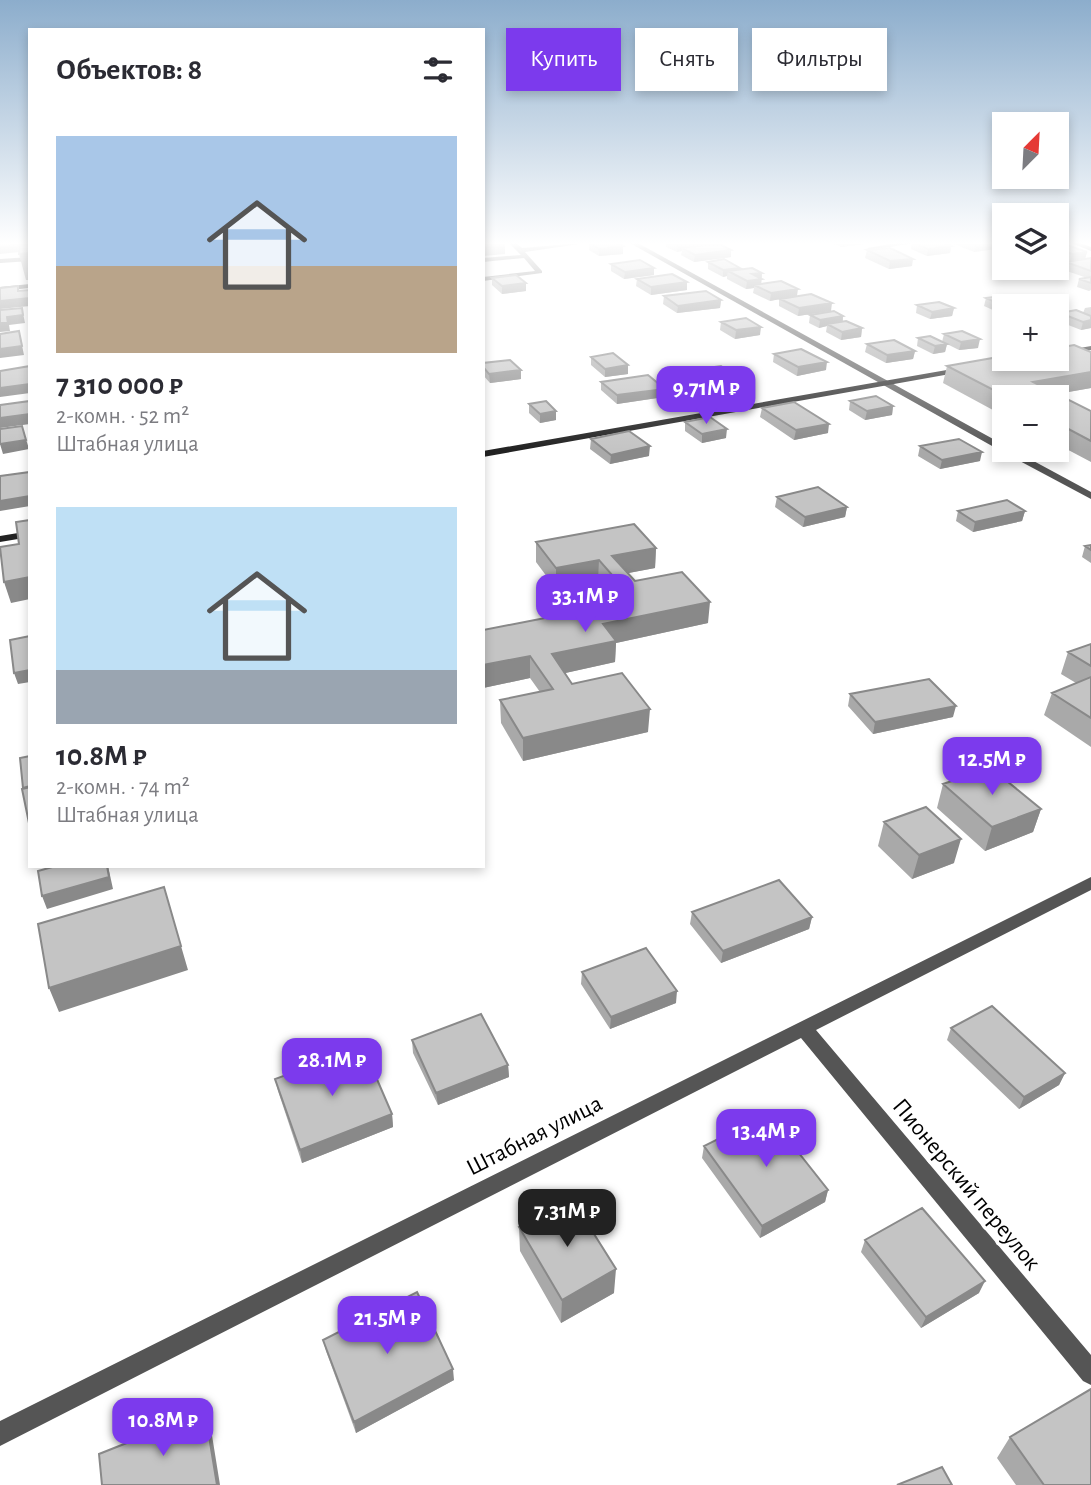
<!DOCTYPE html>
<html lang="ru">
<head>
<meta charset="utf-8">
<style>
	:root { --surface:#fff; --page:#f2f2f3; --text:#2b2b33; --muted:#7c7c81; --accent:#7c3aed }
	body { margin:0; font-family:"Alegreya Sans",sans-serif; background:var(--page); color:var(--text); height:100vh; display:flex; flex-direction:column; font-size:26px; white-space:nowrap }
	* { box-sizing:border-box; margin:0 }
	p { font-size:23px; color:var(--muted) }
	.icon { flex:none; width:38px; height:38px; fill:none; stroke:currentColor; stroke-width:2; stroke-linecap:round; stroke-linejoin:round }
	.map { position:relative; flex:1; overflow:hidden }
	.drawer { position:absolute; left:28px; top:28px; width:457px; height:840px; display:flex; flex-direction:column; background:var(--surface); border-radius:0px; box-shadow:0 4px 10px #0003 }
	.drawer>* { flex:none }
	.guide { position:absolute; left:506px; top:28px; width:480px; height:63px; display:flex; gap:14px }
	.needle { width:46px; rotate:24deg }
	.buttons { position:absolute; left:992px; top:112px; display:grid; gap:14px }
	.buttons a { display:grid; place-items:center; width:77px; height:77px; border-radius:0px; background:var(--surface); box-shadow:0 4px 10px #0003; font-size:35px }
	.price { position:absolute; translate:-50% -60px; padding:0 16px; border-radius:14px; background:var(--accent); color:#fff; font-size:23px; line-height:46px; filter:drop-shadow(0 2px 4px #0008) }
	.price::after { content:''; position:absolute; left:50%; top:42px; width:21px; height:16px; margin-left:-10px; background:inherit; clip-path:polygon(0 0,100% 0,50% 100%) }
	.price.on { background:#222; color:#fff }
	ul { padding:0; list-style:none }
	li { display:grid; align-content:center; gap:14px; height:371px; padding:0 28px }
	li span { display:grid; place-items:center; height:217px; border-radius:0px; color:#555 }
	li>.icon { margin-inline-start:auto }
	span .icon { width:126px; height:126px; fill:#fffc; stroke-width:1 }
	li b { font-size:30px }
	h2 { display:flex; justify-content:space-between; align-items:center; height:84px; padding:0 28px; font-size:30px }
	.tag { padding:0 24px; border-radius:0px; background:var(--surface); box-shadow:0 4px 10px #0003; font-size:24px; line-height:63px }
	.tag.on { background:var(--accent); color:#fff }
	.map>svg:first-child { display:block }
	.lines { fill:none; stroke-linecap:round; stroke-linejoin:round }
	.lane { fill:#555; fill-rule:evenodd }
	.street { fill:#555; fill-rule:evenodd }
	.secondary { fill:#222; fill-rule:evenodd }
	.wall { fill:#a9a9a9 }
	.shaded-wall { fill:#898989 }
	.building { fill:#c4c4c4; stroke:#898989; stroke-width:2 }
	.labels { text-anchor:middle; stroke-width:7; stroke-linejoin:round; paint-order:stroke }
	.near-street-label { font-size:24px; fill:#000; stroke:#fff }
</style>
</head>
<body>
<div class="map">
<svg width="1091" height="1485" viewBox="0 0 1091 1485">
	<rect width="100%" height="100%" fill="#fff"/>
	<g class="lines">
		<!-- lane -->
		<path class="lane" d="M508 242H515L522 248 593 242 525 252 542 271V273L483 281V277L535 271 524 258 483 262V258L521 255Z
			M30 284V288L0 291V287Z"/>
		<!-- street -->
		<path class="street" d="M628 242H636L1004 445V450H1013L1091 492V499L1001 451Z
			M903 242H921L870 250 867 248Z
			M30 257V261L0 263V259Z
			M1091 877V890L816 1030 1091 1355V1385L1083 1381 801 1038 0 1446V1421Z"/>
		<!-- secondary -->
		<path class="secondary" d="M1069 242H1078L1091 247V251Z
			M1091 346V350L1057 356V352Z
			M964 367H967V371L483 457V451Z
			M30 531V537L0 542V536Z"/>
	</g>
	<!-- wall -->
	<path class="wall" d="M657 242H706L705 245 731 257 694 262 681 255 682 251 677 252 666 247V242L658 243Z
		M830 242H864V244L841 247Z
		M912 242 951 246 950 253 927 256 911 249Z
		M954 242H997L995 249 974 252 954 244Z
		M589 243 623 254 599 256 589 250Z
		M1057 246 1087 252 1085 259 1070 261 1057 256Z
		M867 250 912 266 889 269 865 258Z
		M1091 258V290L1089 291 1077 287 1079 279 1087 278 1064 270 1066 262Z
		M708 262 739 270 762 273 761 284 797 296 831 311 798 316 779 306V299L770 301 753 293 754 288 746 289 727 279V276L723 277 708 269Z
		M611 264 654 268V275L624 279 611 271Z
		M492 278 526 291 502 294 492 285Z
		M637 279 687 282V290L651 295 636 286Z
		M664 296 721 300 720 308 677 313 663 304Z
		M986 298 1004 306V315L984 306Z
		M917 305 954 308 952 316 930 319 916 313Z
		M1091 307V328L1081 330 1058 321 1060 313H1083L1085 308Z
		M810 315 843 316V322L862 328 861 337 841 340 826 332 827 326 819 328 809 323Z
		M721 322 760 335 735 339 720 330Z
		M944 334 978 348 959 350 947 344 945 352 933 354 917 346 918 338 942 342Z
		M867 344 915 351 913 359 886 363 865 352Z
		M1091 352V388L1057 394 1091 411V462L1057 444V397H1004V416L943 383 947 366Z
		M774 354 826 370 797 376 773 362Z
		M591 357 628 365V374L605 377 591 365Z
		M483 363 521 379 490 383 483 375Z
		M694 370 741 381 740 390 713 394 694 378Z
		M601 382 665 389 664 397 617 404 601 390Z
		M850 401 893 406 892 415 865 420 849 410Z
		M529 404 556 411V420L540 423 529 413Z
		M762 408 828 433 794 440 760 417Z
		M685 422 726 438 702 443 685 431Z
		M591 439 649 456 610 464 590 449Z
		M920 446 980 461 940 469 918 456Z
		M777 497 847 507 845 517 803 527 775 507Z
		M958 511H1025L1022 521 973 532 956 521Z
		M536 542 656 548 655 568 628 573 635 581 708 623 616 643 615 662 565 673 572 684 648 732 523 761 501 723 500 700 540 692 530 678 483 688 573 612 574 594 605 588 598 580 556 589 536 562Z
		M1091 545V563L1082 557 1085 546Z
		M1091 644V747L1044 715 1052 693 1076 683 1061 674 1068 652Z
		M850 694 953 717 873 734 848 706Z
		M943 784 1041 809 1033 832 985 851 937 808Z
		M884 822 954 863 912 879 878 846Z
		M692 912 812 917 809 929 721 963 690 924Z
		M582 972 676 1003 610 1029 581 984Z
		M951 1028 1065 1073 1059 1085 1019 1109 947 1040Z
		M412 1040 508 1065 509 1077 438 1105 413 1053Z
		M275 1079 392 1114 393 1127 302 1163 278 1091Z
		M704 1146 828 1190 825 1202 760 1238 702 1158Z
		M519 1227 614 1293 561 1323 520 1251Z
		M865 1240 979 1293 921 1328 861 1252Z
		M323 1340 454 1380 356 1433 326 1351Z
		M1010 1437 1091 1485H1016L997 1458Z"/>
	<!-- shaded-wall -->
	<path class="shaded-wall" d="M18 242 19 252 0 254V247Z
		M483 242H505V254L483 256Z
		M696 242H706L705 248H682V251L677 252 678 245Z
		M842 242H864V244L841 247Z
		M997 242 995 249 974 252 976 245Z
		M623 246V254L599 256V249Z
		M951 246 950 253 927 256 928 249Z
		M731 250V257L694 262 695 255Z
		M1087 252 1085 259 1070 261 1072 254Z
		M30 253V280H26L19 254Z
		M913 259 912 266 889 269 890 261Z
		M654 268V275L624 279 625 272Z
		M740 268 739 275 728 271 727 276 723 277V270Z
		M762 273 761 287 754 285V288L746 289 747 281 752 274Z
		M687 282V290L651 295V287Z
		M526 283V291L502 294V286Z
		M798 289 797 296 770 301 771 293Z
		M30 298V306L0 309V301Z
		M721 300 720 308 677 313 678 306Z
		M832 303 831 311 798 316 799 308Z
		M22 308 25 323 9 325 10 331 0 332V323L7 317Z
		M954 308 952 316 930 319 932 312Z
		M843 316 842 324H827V326L819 328 820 320Z
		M1091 320V328L1081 330 1083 322Z
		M1062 323 1060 331H1057V324Z
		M761 327 760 335 735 339 736 330Z
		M862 328 861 337 841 340 842 332Z
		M19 331 24 355 0 358V349Z
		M980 339 978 348 959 350 961 342Z
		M947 344 945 352 933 354 935 346Z
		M915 351 913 359 886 363 887 355Z
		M827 362 826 370 797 376 798 367Z
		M628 365V374L605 377V369Z
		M521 370V379L490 383 489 374Z
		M1091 372V388L1040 397 1033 382Z
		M741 381 740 390 713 394 714 385Z
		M30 384V393L0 397V388Z
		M665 389 664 397 617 404V395Z
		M893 406 892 415 865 420 867 411Z
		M556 411V420L540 423V414Z
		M30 414V424L0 428V418Z
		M829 424 828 433 794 440 796 430Z
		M22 426 29 449 3 454 0 444Z
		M727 429 726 438 702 443V434Z
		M650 446 649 456 610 464 611 455Z
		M982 452 980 461 940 469 942 460Z
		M30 496V506L0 511V501Z
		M847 507 845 517 803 527 805 517Z
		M1025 511 1022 521 973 532 975 522Z
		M656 548 655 568 613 576 612 556Z
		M599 560 598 580 556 589V568Z
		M30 577V599L11 603 4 582Z
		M710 602 708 623 616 643 615 662 552 676V654L603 624Z
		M530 656V678L483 688V665Z
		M30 670V682L18 684 14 673Z
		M956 706 953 717 873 734 875 722Z
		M650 709 648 732 523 761V738Z
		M1041 809 1033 832 985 851 992 827Z
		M961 839 954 863 912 879 919 855Z
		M108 866 113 889 47 909 42 896Z
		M812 917 809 929 721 963 723 951Z
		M181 946 188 970 59 1012 49 988Z
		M677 991 676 1003 610 1029 611 1017Z
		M508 1065 509 1077 438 1105 436 1093Z
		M1065 1073 1059 1085 1019 1109 1024 1097Z
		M392 1114 393 1127 302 1163 300 1150Z
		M828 1190 825 1202 760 1238 762 1226Z
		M616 1269 614 1293 561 1323 562 1300Z
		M985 1281 979 1293 921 1328 926 1317Z
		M453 1369 454 1380 356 1433 354 1422Z
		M205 1412 210 1423 220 1485H217Z"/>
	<!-- building -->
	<path class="building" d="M0 242H17V245L0 247Z
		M598 242H615L623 246 599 249 589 243Z
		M672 242H696L678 245Z
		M912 242H941L951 246 928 249Z
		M969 242H994L976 245Z
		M30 243V253L19 254 20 244Z
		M705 245H721L731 250 695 255 682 248Z
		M1067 245 1087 252 1072 254 1057 248V246Z
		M890 248 913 259 890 261 867 250Z
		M1091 258V271L1066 262Z
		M724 259 740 268 723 270 708 262Z
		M640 260 654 268 625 272 611 264Z
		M752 268 762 273 752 274 762 279 747 281 728 271Z
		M672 274 687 282 651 287 637 279Z
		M516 275 526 283 502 286 492 278Z
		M1091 277V283L1079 279Z
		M781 281 798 289 771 293 754 285Z
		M18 286V291L30 290V298L0 301V288Z
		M706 291 721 300 678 306 664 296Z
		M811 294 832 303 799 308 780 299Z
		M1001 296 1024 306H1004L986 298Z
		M939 302 954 308 932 312 917 305Z
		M22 308 23 315 7 317 8 323H0V310Z
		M1076 310 1091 316V320L1083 322 1060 313Z
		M834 311 843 316 820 320 810 315Z
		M746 318 761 327 736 330 721 322Z
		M846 321 862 328 842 332 827 324Z
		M19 331 22 346 0 349V334Z
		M962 331 980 339 961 342 944 334Z
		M930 336 947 344 935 346 918 338Z
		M894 340 915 351 887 355 867 344Z
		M1074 345 1091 352V372L1033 382 1091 411V441L1057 423V397H1007L947 366 1004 356V359H1057V348Z
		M801 349 827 362 798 367 774 354Z
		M613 353 628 365 605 369 591 357Z
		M510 360 521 370 489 374 483 367V363Z
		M30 366V384L0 388V371Z
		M721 366 741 381 714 385 694 370Z
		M648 375 665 389 617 395 601 382Z
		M876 396 893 406 867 411 850 401Z
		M30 401V414L0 418V405Z
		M546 401 556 411 540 414 529 404Z
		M794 402 829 424 796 430 762 408Z
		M710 417 727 429 702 434 685 422Z
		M22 426 26 440 0 444V429Z
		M629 431 650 446 611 455 591 439Z
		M959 439 982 452 942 460 920 446Z
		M30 472V496L0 501V476Z
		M818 487 847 507 805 517 777 497Z
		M1007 500 1025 511 975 522 958 511Z
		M30 520V577L4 582 0 547 19 544 16 522Z
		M634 524 656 548 612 556 635 581 682 572 710 602 603 624 616 641 552 654 572 684 622 673 650 709 523 738 500 700 553 689 530 656 483 665V630L586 610 574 594 621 585 599 560 556 568 536 542Z
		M1091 545V550L1085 546Z
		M30 636V670L14 673 10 640Z
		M1091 644V666L1068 652Z
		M1091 677V718L1052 693Z
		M929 679 956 706 875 722 850 694Z
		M30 756V786L23 788 20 758Z
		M991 768 1041 809 992 827 943 784Z
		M30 787V828L22 789Z
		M926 807 961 839 919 855 884 822Z
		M56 866H107L109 877 42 896 38 871Z
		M779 880 812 917 723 951 692 912Z
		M164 887 181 946 49 988 38 924Z
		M646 948 677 991 611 1017 582 972Z
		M992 1006 1065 1073 1024 1097 951 1028Z
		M481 1014 508 1065 436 1093 412 1040Z
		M363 1047 392 1114 300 1150 275 1079Z
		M768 1114 828 1190 762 1226 704 1146Z
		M572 1199 616 1269 562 1300 519 1227Z
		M922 1208 985 1281 926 1317 865 1240Z
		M417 1292 453 1369 354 1422 323 1340Z
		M1091 1389V1485H1044L1010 1437Z
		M205 1412 217 1485H102L99 1454Z
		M942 1467 952 1485H897Z"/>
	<!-- sky -->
	<linearGradient id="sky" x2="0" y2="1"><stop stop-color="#8cadcc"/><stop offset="0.54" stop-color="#fff"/><stop offset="1" stop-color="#fff" stop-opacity="0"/></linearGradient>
	<rect width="1091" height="450" fill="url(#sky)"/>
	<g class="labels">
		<!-- near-street labels -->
		<g class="near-street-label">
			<text transform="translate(534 1135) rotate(-27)" y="8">Штабная улица</text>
			<text transform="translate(967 1184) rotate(50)" y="8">Пионерский переулок</text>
		</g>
	</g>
</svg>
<div class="buttons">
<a><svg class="needle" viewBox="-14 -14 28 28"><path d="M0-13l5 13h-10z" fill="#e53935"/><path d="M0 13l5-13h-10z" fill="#7c7c81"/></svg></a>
<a><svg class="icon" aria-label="layers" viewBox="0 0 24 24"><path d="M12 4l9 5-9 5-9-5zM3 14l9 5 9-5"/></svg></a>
<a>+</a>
<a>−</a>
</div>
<b class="price" style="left:706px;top:426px">9.71M ₽</b>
<b class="price" style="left:585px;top:634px">33.1M ₽</b>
<b class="price" style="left:992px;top:797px">12.5M ₽</b>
<b class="price" style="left:332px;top:1098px">28.1M ₽</b>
<b class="price" style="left:766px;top:1169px">13.4M ₽</b>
<b class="price on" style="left:567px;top:1249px">7.31M ₽</b>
<b class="price" style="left:387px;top:1356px">21.5M ₽</b>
<b class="price" style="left:163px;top:1458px">10.8M ₽</b>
<div class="guide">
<a class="tag on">Купить</a>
<a class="tag">Снять</a>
<a class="tag">Фильтры</a>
</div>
<section class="drawer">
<h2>Объектов: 8<svg class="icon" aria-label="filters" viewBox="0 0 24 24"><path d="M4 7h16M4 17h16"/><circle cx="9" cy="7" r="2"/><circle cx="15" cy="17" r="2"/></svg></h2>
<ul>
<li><span style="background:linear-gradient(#a9c7e8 60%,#b9a48a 0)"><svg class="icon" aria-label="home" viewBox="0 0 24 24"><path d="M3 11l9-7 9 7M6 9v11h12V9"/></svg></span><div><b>7 310 000 ₽</b><p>2-комн. · 52 m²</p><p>Штабная улица</p></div></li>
<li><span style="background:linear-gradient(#bfe0f5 75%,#9aa5b1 0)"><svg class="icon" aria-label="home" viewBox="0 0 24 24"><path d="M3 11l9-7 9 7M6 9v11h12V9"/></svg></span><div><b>10.8M ₽</b><p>2-комн. · 74 m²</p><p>Штабная улица</p></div></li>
</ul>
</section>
</div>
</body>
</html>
